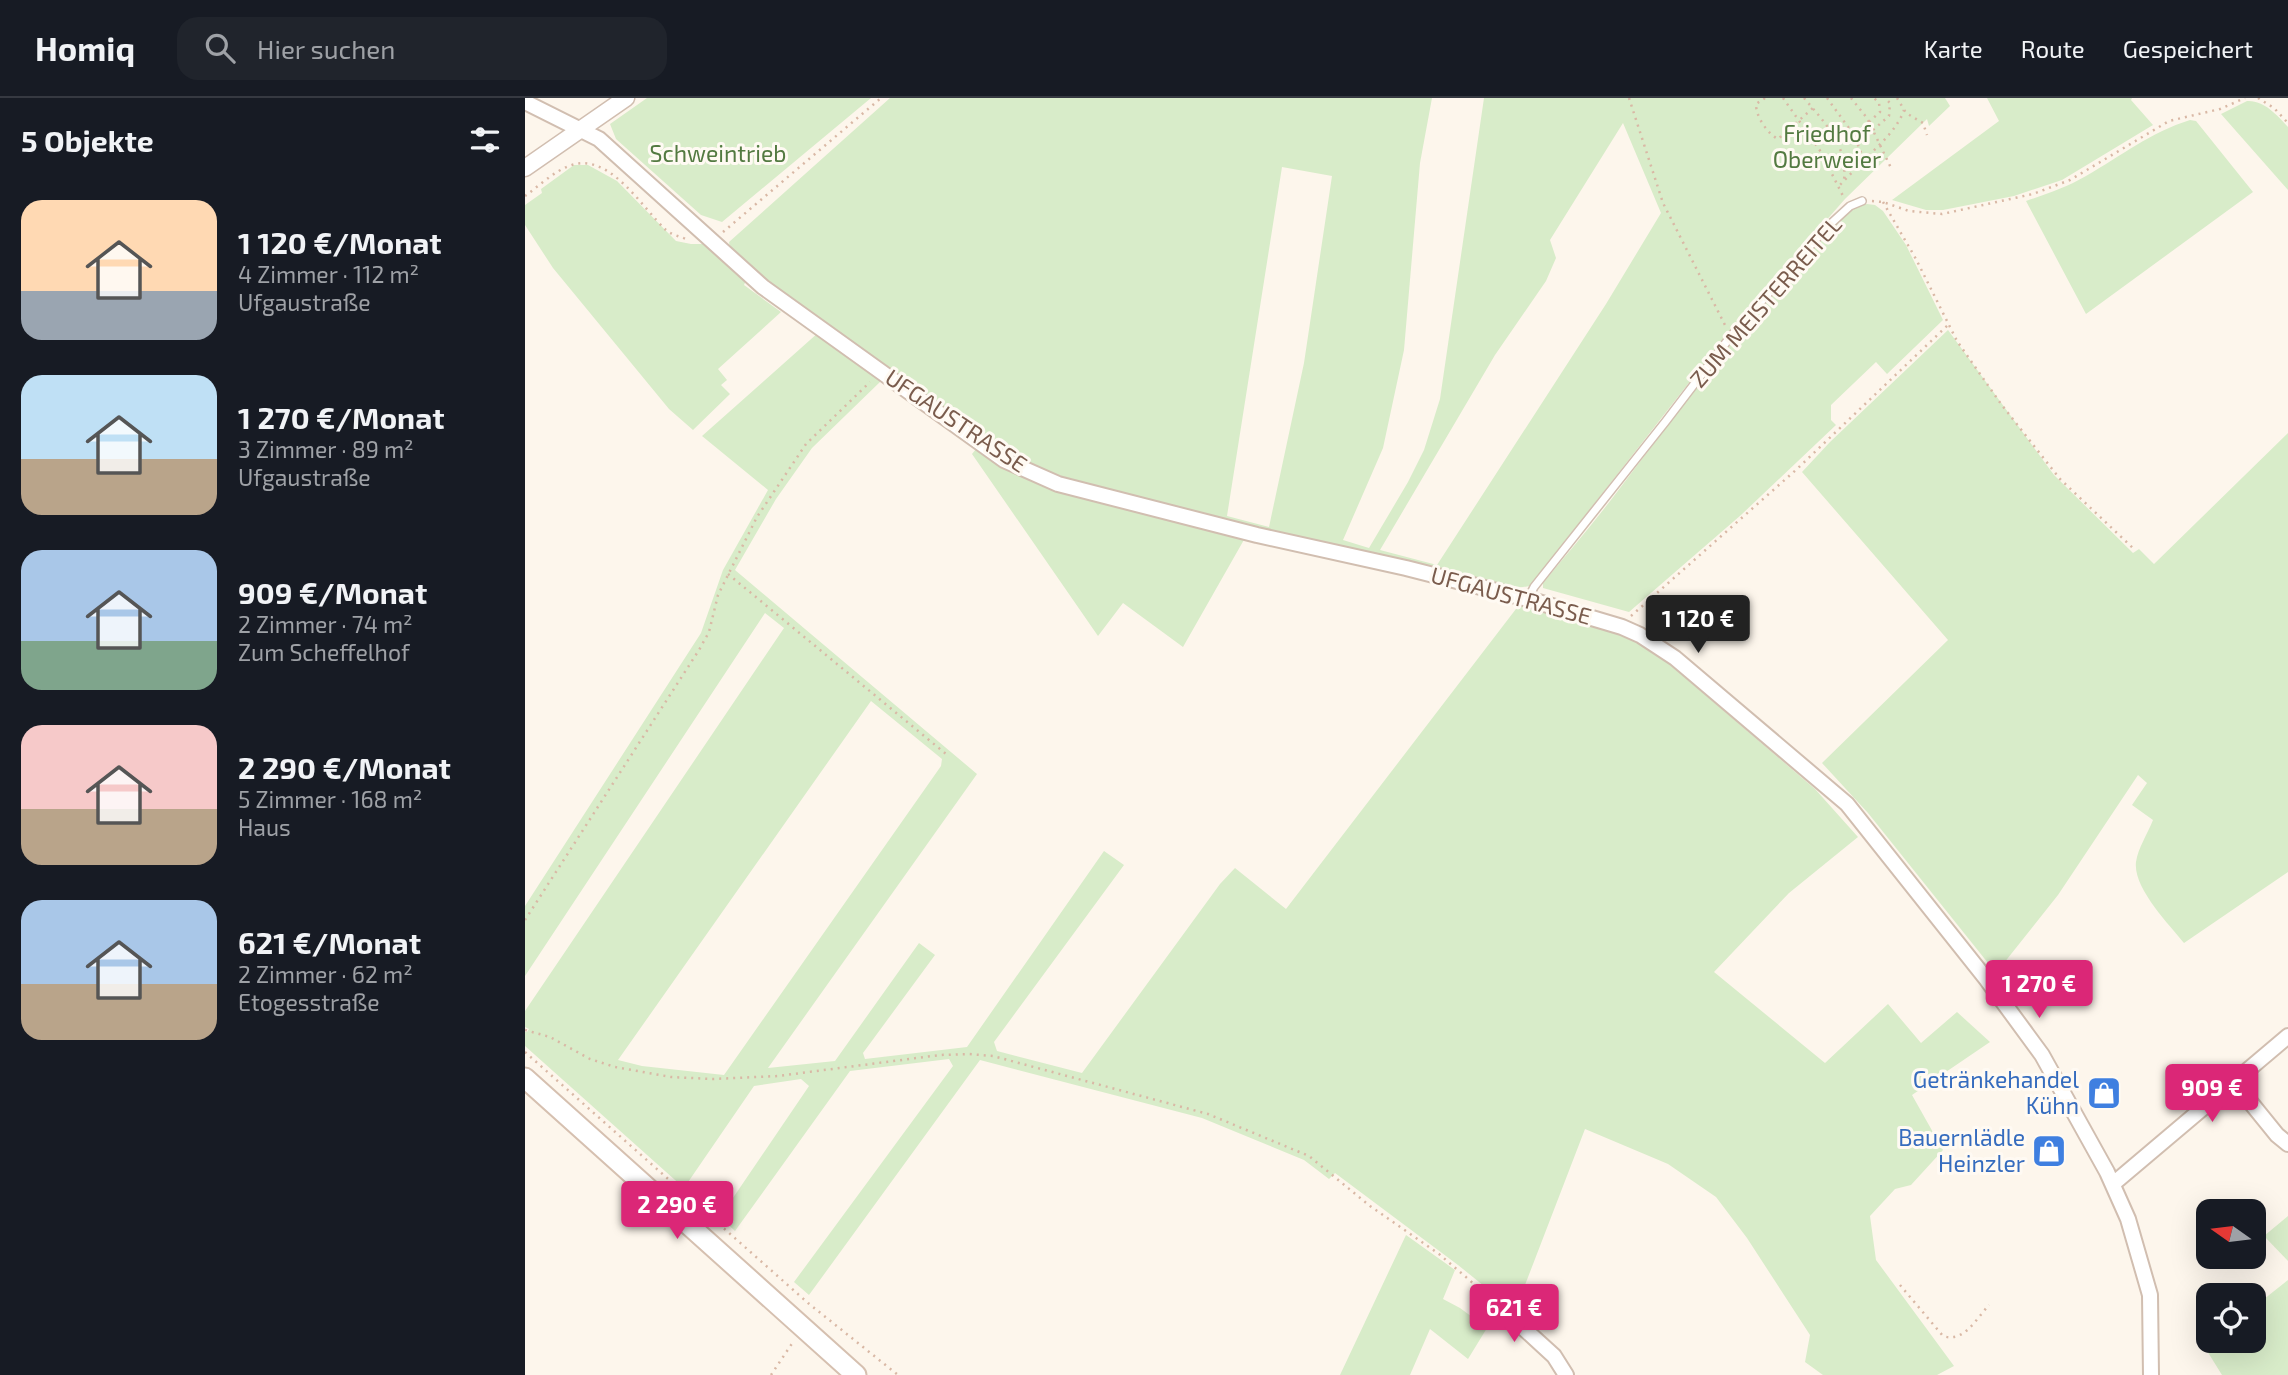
<!DOCTYPE html>
<html lang="de">
<head>
<meta charset="utf-8">
<style>
	:root { --surface:#171b24; --page:#20242c; --text:#f1f3f6; --muted:#9ea1a6; --line:#363941; --accent:#db2777 }
	body { margin:0; font-family:"Exo 2",sans-serif; background:var(--page); color:var(--text); height:100vh; display:flex; flex-direction:column; font-size:26px; white-space:nowrap }
	* { box-sizing:border-box; margin:0 }
	p { font-size:23px; color:var(--muted) }
	.icon { flex:none; width:38px; height:38px; fill:none; stroke:currentColor; stroke-width:2; stroke-linecap:round; stroke-linejoin:round }
	.map { position:relative; flex:1; overflow:hidden }
	.drawer { display:flex; flex-direction:column; background:var(--surface); width:525px }
	.drawer>* { flex:none }
	.needle { width:46px; rotate:284deg }
	.tools { position:absolute; left:1671px; top:1101px; display:grid; gap:14px }
	.tools a { display:grid; place-items:center; width:70px; height:70px; border-radius:14px; background:var(--surface); box-shadow:0 7px 28px #0002; font-size:35px }
	.price { position:absolute; translate:-50% -60px; padding:0 16px; border-radius:7px; background:var(--accent); color:#fff; font-size:23px; line-height:46px; filter:drop-shadow(0 2px 4px #0008) }
	.price::after { content:''; position:absolute; left:50%; top:42px; width:21px; height:16px; margin-left:-10px; background:inherit; clip-path:polygon(0 0,100% 0,50% 100%) }
	.price.selected { background:#222; color:#fff }
	ul { padding:0; list-style:none }
	li { display:flex; align-items:center; gap:21px; height:175px; padding:0 21px }
	li span { display:grid; place-items:center; flex:none; width:196px; height:140px; border-radius:21px; color:#555 }
	li>.icon { margin-inline-start:auto }
	span .icon { width:84px; height:84px; fill:#fffc; stroke-width:1 }
	li b { font-size:30px }
	h2 { display:flex; justify-content:space-between; align-items:center; height:84px; padding:0 21px; font-size:30px }
	header { display:flex; align-items:center; gap:42px; box-sizing:border-box; height:98px; padding:0 35px; background:var(--surface); border-bottom:2px solid var(--line) }
	header strong { font-size:33px }
	nav { display:flex; gap:38px; margin-inline-start:auto; font-size:24px }
	.search { width:490px; height:63px; background:var(--page); display:flex; align-items:center; gap:18px; box-sizing:border-box; padding:0 24px; border-radius:21px; color:var(--muted); font-size:26px }
	main { display:flex; flex:1; min-height:0 }
	.map>svg:first-child { display:block }
	.green { fill:#d8ecc9; fill-rule:evenodd }
	.lines { fill:none; stroke-linecap:round; stroke-linejoin:round }
	.service-casing { stroke:#d1beb0; stroke-width:10 }
	.minor-casing { stroke:#d1beb0; stroke-width:18 }
	.tertiary-casing { stroke:#d1beb0; stroke-width:19 }
	.secondary-casing { stroke:#d6c0b0; stroke-width:23 }
	.path { stroke:#d9b8a5; stroke-width:2.5; stroke-dasharray:2 5; stroke-linecap:butt }
	.service { stroke:#fff; stroke-width:7 }
	.minor { stroke:#fff; stroke-width:14 }
	.tertiary { stroke:#fff; stroke-width:16 }
	.secondary { stroke:#fff; stroke-width:19 }
	.labels { text-anchor:middle; stroke-width:6; stroke-linejoin:round; paint-order:stroke }
	.park-label { font-size:23px; fill:#537a41; stroke:#fffaf3 }
	.street-label { font-size:23px; fill:#7a5c4d; stroke:#fffaf3 }
	.shop-label { font-size:23px; fill:#366cbe; stroke:#fffaf3; text-anchor:end }
</style>
</head>
<body>
<header>
<strong>Homiq</strong>
<div class="search"><svg class="icon" aria-label="search" viewBox="0 0 24 24"><circle cx="10" cy="10" r="6"/><path d="M15 15l6 6"/></svg>Hier suchen</div>
<nav><a>Karte</a><a>Route</a><a>Gespeichert</a></nav>
</header>
<main>
<section class="drawer">
<h2>5 Objekte<svg class="icon" aria-label="filters" viewBox="0 0 24 24"><path d="M4 7h16M4 17h16"/><circle cx="9" cy="7" r="2"/><circle cx="15" cy="17" r="2"/></svg></h2>
<ul>
<li><span style="background:linear-gradient(#ffd9b3 65%,#9aa5b1 0)"><svg class="icon" aria-label="home" viewBox="0 0 24 24"><path d="M3 11l9-7 9 7M6 9v11h12V9"/></svg></span><div><b>1 120 €/Monat</b><p>4 Zimmer · 112 m²</p><p>Ufgaustraße</p></div></li>
<li><span style="background:linear-gradient(#bfe0f5 60%,#b9a48a 0)"><svg class="icon" aria-label="home" viewBox="0 0 24 24"><path d="M3 11l9-7 9 7M6 9v11h12V9"/></svg></span><div><b>1 270 €/Monat</b><p>3 Zimmer · 89 m²</p><p>Ufgaustraße</p></div></li>
<li><span style="background:linear-gradient(#a9c7e8 65%,#7fa58c 0)"><svg class="icon" aria-label="home" viewBox="0 0 24 24"><path d="M3 11l9-7 9 7M6 9v11h12V9"/></svg></span><div><b>909 €/Monat</b><p>2 Zimmer · 74 m²</p><p>Zum Scheffelhof</p></div></li>
<li><span style="background:linear-gradient(#f6c9c9 60%,#b9a48a 0)"><svg class="icon" aria-label="home" viewBox="0 0 24 24"><path d="M3 11l9-7 9 7M6 9v11h12V9"/></svg></span><div><b>2 290 €/Monat</b><p>5 Zimmer · 168 m²</p><p>Haus</p></div></li>
<li><span style="background:linear-gradient(#a9c7e8 60%,#b9a48a 0)"><svg class="icon" aria-label="home" viewBox="0 0 24 24"><path d="M3 11l9-7 9 7M6 9v11h12V9"/></svg></span><div><b>621 €/Monat</b><p>2 Zimmer · 62 m²</p><p>Etogesstraße</p></div></li>
</ul>
</section>
<div class="map">
<svg width="1763" height="1277" viewBox="0 0 1763 1277">
	<rect width="100%" height="100%" fill="#fdf6ec"/>
	<!-- green -->
	<path class="green" d="M122 0H346L197 124 176 117 91 41 85 26Z
		M365 0H907L895 65 879 252 858 350 818 442 844 450 883 384 899 352 915 301 959 0H1420L1425 8 1404 28 1402 21 1320 101 1206 231 1005 488 992 490 704 423 557 385 507 368 459 341 246 188 205 152 204 144ZM1098 25 1136 115 1081 206 912 467 855 452 970 257 1021 183 1031 160 1025 142ZM757 69 807 78 779 265 744 429 702 418Z
		M1462 0H1607L1606 2 1628 27 1537 82 1489 98 1418 112H1401L1367 102 1474 23Z
		M1722 3C1739 2 1752 17 1763 29V92L1696 16Z
		M1665 22 1671 23 1728 94 1561 216 1501 103C1522 96 1542 89 1561 78 1596 58 1626 34 1665 22Z
		M49 67H63L92 83 151 143 166 146H183L221 182 219 187 256 214 193 271 202 282 196 287 205 296 168 332 144 311 28 170 0 127V107L17 95 16 91Z
		M1342 106 1350 107 1358 113 1381 147 1418 222 1362 276 1351 264 1306 307V322L1311 327 1216 417 1104 514 1018 490V485C1042 456 1066 428 1089 398 1146 323 1202 248 1264 176 1283 155 1314 111 1342 106Z
		M1423 232 1529 377 1608 455 1614 451 1629 466 1763 335V774L1659 845C1644 826 1608 790 1611 764 1613 750 1623 735 1628 722L1607 707 1622 685 1613 677 1533 797 1471 875 1343 715 1297 665 1423 542 1277 374 1305 344Z
		M294 234 356 283 287 350 251 401 210 472 452 676 243 970 310 963 394 845 410 857 338 955 340 961 442 949 579 753 599 767 469 944 472 953 557 975 695 786 710 770 761 811 994 507 1086 530 1122 547 1290 691 1333 739 1264 795 1189 874 1300 965 1363 906 1396 945 1432 914 1465 944 1387 997 1418 1052 1386 1087 1370 1091 1345 1118 1351 1162 1429 1268 1412 1277H1298L1280 1264 1285 1237 1222 1140 1191 1099 1143 1066 1060 1031 990 1213 933 1167 810 1075 804 1081 779 1062 677 1020 455 962 284 1197 269 1184 428 968 424 961 325 973 210 1133 195 1119 284 988 276 981 229 988 159 1090 0 948V934H2L4 931 0 929V913L259 530 240 515 0 878V808L176 535 198 472 243 392 177 338ZM346 603 417 661 416 668 199 977 117 968 93 962Z
		M451 351 490 374 720 440 658 549 598 505 573 538 447 356Z
		M1763 1118V1163L1739 1138Z
		M881 1137 930 1172 918 1201 935 1210 962 1230 943 1261 905 1231 885 1277H815Z
		M1763 1182V1277H1697L1679 1248 1686 1243 1729 1242V1209Z"/>
	<g class="lines">
		<!-- service casing -->
		<g class="service-casing">
			<path id="service" d="M1003 501 1009 489 1141 323 1206 238 1300 131 1325 108 1337 103"/>
		</g>
		<!-- minor casing -->
		<g class="minor-casing">
			<path id="minor" d="M0 4 74 41 238 189 479 362 533 386 732 437 881 470 1003 501 1097 529 1115 537 1150 560 1322 706 1462 882 1517 957 1582 1074 1603 1121 1625 1197 1626 1277
				M1709 984 1752 1037 1763 1046
				M1588 1086 1763 938
				M960 1195 1029 1258 1041 1277"/>
		</g>
		<!-- tertiary casing -->
		<g class="tertiary-casing">
			<path id="tertiary" d="M0 70 101 0"/>
		</g>
		<!-- secondary casing -->
		<g class="secondary-casing">
			<path id="secondary" d="M0 980 331 1277"/>
		</g>
		<!-- path -->
		<path class="path" d="M1104 0 1138 105 1201 229
			M1240 0 1231 6C1231 19 1242 35 1253 41L1288 10
			M1258 0 1296 54 1319 100
			M1279 0C1300 25 1323 48 1319 82
			M1302 0 1329 37 1339 62 1313 89
			M1326 0 1342 20 1367 72
			M1372 0 1381 15 1398 25 1402 37
			M1733 0 1749 10 1763 25
			M1344 24 1355 14 1354 5 1349 0
			M1348 32 1364 18 1365 5 1360 0
			M1339 62C1354 47 1372 32 1379 12
			M0 98C14 88 28 74 44 68 84 52 117 110 141 132 147 137 154 138 161 141
			M1347 103 1358 104 1384 113 1417 116 1508 96 1545 82 1644 23 1695 11 1720 0
			M1358 104 1391 161 1432 243 1476 306 1535 381 1610 452
			M198 134 356 0
			M203 476 421 656
			M1106 518 1272 371 1424 226
			M0 822 174 552 184 534 193 497 232 419 281 346 345 284
			M0 932 25 939 65 961 90 969 146 979 188 981 253 978 415 957 444 956 468 958 683 1016 784 1058 845 1108 914 1156 949 1186
			M0 954 283 1205 373 1277
			M1375 1187 1418 1238C1439 1245 1451 1221 1464 1207
			M246 1277 268 1244"/>
		<!-- service -->
		<use href="#service" class="service"/>
		<!-- minor -->
		<use href="#minor" class="minor"/>
		<!-- tertiary -->
		<use href="#tertiary" class="tertiary"/>
		<!-- secondary -->
		<use href="#secondary" class="secondary"/>
	</g>
	<!-- icons -->
	<defs>
		<g id="shop-square" transform="scale(1.75)"><rect x="-9" y="-9" width="18" height="18" rx="4" fill="#3f7fe0" stroke="#fffaf3"/><path d="M-5-2.5h2.3a2.7 3.5 0 0 1 5.4 0H5L5.5 6h-11ZM-1.5-2.5h3a1.5 2.3 0 0 0-3 0Z" fill="#fff"/></g>
	</defs>
	<g fill-rule="evenodd">
		<use href="#shop-square" x="1579" y="995"/>
		<use href="#shop-square" x="1524" y="1053"/>
	</g>
	<g class="labels">
		<!-- park labels -->
		<g class="park-label">
			<text x="1302" y="44">Friedhof<tspan x="1302" dy="26">Oberweier</tspan></text>
			<text x="193" y="64">Schweintrieb</text>
		</g>
		<!-- street labels -->
		<g class="street-label">
			<text transform="translate(1241 204) rotate(-49)" y="8">ZUM MEISTERREITEL</text>
			<text transform="translate(431 323) rotate(34)" y="8">UFGAUSTRASSE</text>
			<text transform="translate(986 498) rotate(15)" y="8">UFGAUSTRASSE</text>
		</g>
		<!-- shop labels -->
		<g class="shop-label">
			<text x="1554" y="990">Getränkehandel<tspan x="1554" dy="26">Kühn</tspan></text>
			<text x="1500" y="1048">Bauernlädle<tspan x="1500" dy="26">Heinzler</tspan></text>
		</g>
	</g>
</svg>
<div class="tools">
<a><svg class="needle" viewBox="-14 -14 28 28"><path d="M0-13l5 13h-10z" fill="#e53935"/><path d="M0 13l5-13h-10z" fill="#9ea1a6"/></svg></a>
<a><svg class="icon" aria-label="locate" viewBox="0 0 24 24"><circle cx="12" cy="12" r="6"/><path d="M12 2v4M12 18v4M2 12h4M18 12h4"/></svg></a>
</div>
<b class="price selected" style="left:1173px;top:557px">1 120 €</b>
<b class="price" style="left:1514px;top:922px">1 270 €</b>
<b class="price" style="left:1687px;top:1026px">909 €</b>
<b class="price" style="left:152px;top:1143px">2 290 €</b>
<b class="price" style="left:989px;top:1246px">621 €</b>
</div>
</main>
</body>
</html>
